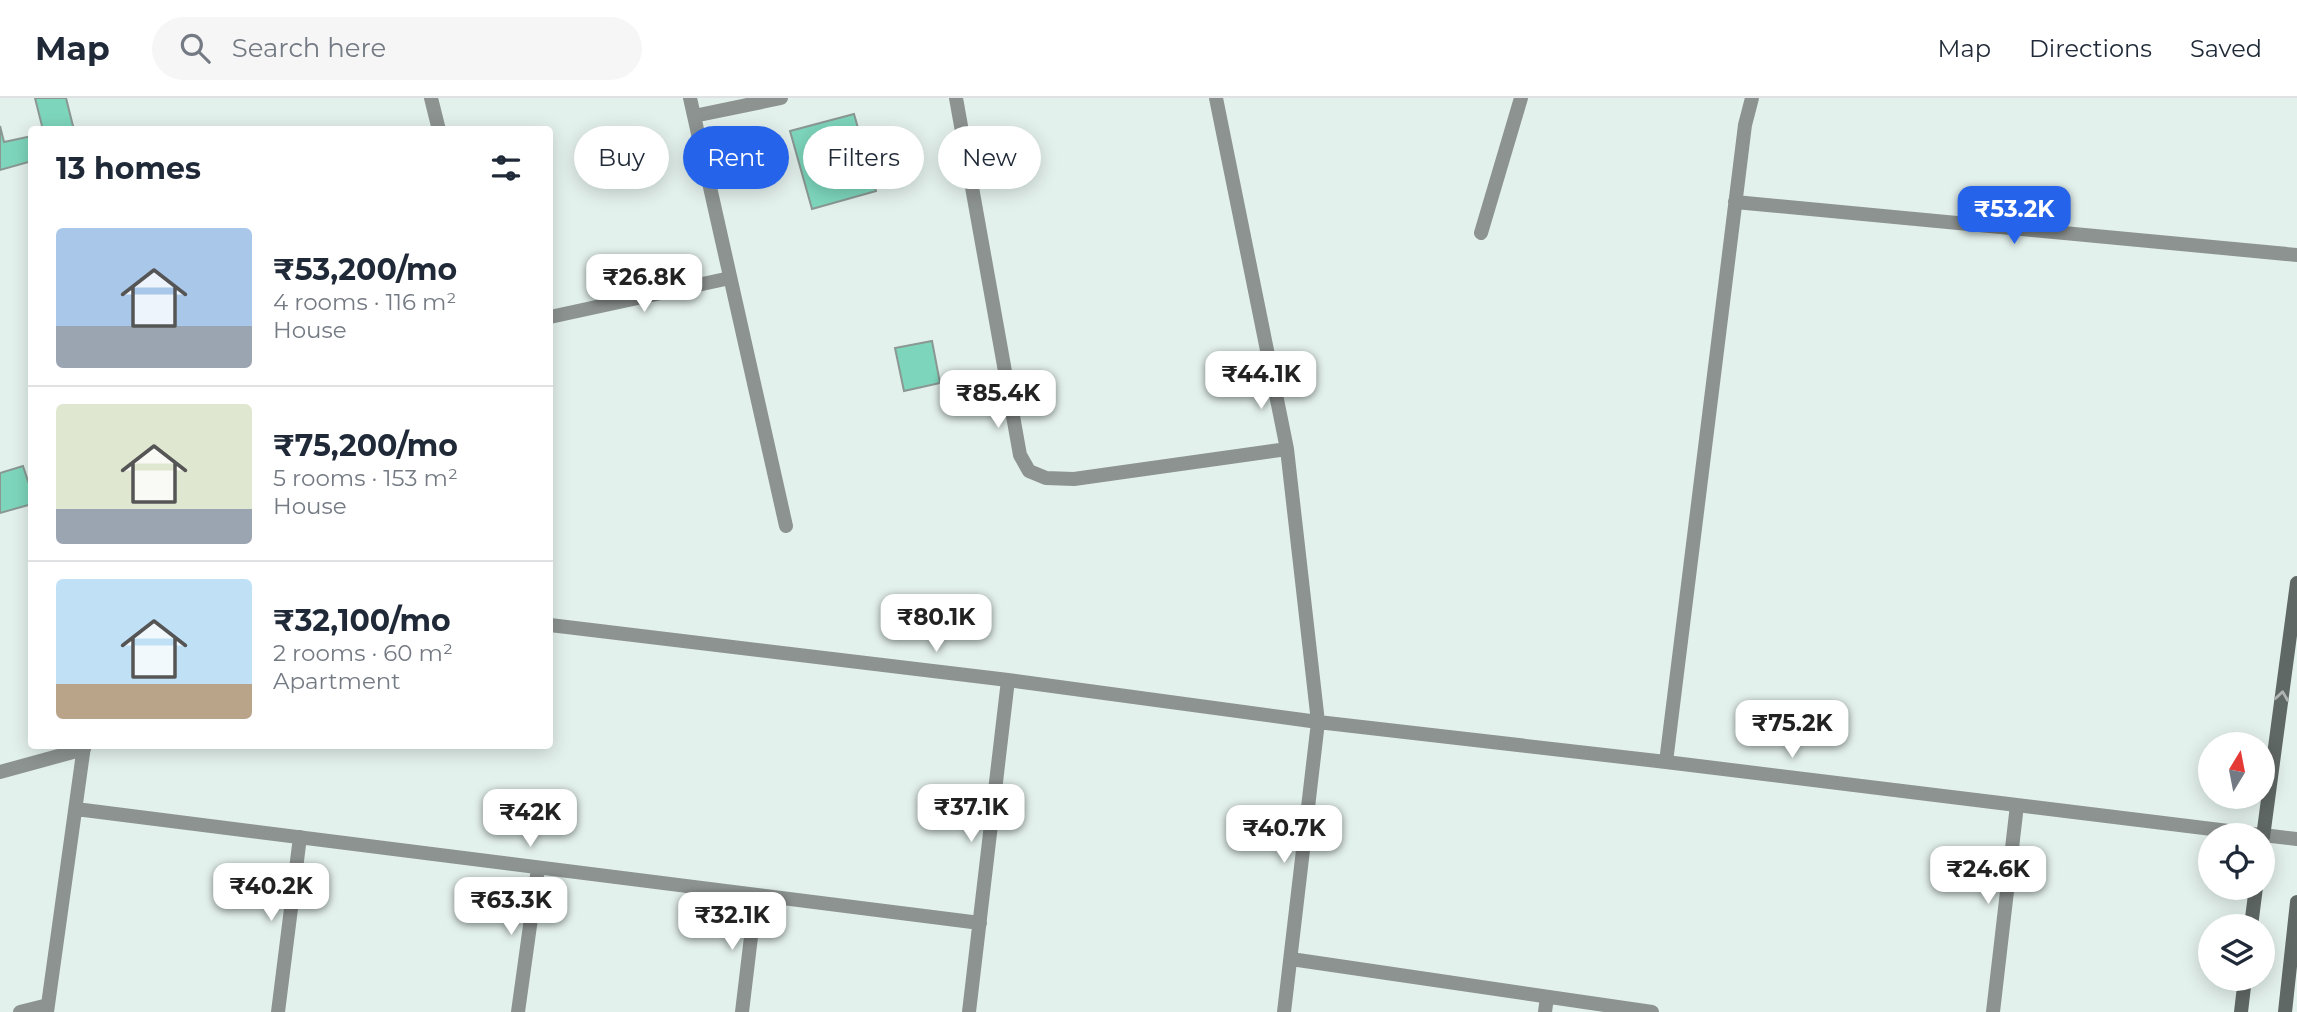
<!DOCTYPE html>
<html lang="en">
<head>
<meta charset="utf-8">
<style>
	:root { --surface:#fff; --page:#f6f6f7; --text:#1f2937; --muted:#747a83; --line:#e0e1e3; --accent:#2563eb }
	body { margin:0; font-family:Montserrat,sans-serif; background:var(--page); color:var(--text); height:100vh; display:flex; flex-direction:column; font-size:26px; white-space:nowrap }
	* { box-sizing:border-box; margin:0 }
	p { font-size:23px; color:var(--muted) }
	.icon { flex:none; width:38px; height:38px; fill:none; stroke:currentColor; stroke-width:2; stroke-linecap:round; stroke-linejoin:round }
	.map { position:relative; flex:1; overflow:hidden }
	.panel { position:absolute; left:28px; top:28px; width:525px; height:623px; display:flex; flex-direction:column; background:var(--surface); border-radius:7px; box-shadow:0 4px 18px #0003 }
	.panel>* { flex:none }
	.hud { position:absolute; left:574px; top:28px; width:665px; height:63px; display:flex; gap:14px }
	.needle { width:46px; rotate:10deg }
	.tools { position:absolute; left:2198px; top:634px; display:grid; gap:14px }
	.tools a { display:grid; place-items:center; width:77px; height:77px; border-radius:50%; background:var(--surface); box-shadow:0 4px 18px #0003; font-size:35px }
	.price { position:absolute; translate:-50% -60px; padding:0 16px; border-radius:14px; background:#fff; color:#222; font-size:23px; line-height:46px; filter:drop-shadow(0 2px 4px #0008) }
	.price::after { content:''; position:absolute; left:50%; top:42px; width:21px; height:16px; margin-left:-10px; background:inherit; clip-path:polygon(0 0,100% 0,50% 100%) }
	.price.selected { background:var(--accent); color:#fff }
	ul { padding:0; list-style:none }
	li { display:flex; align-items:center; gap:21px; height:175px; padding:0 28px }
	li+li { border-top:2px solid var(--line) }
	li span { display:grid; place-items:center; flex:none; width:196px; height:140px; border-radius:7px; color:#555 }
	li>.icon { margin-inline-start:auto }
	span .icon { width:84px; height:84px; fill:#fffc; stroke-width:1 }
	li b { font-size:30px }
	h2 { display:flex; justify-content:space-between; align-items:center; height:84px; padding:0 28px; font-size:30px }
	.tag { padding:0 24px; border-radius:32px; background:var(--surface); box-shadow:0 4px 18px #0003; font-size:24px; line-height:63px }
	.tag.selected { background:var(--accent); color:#fff }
	header { display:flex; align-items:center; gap:42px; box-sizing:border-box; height:98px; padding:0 35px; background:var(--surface); border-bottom:2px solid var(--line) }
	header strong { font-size:33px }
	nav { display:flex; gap:38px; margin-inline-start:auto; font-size:24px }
	.search { width:490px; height:63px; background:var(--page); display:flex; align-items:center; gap:18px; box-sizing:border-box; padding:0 24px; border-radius:38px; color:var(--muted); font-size:26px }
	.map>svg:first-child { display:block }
	.building { fill:#7dd6bc; stroke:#8a9792; stroke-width:2 }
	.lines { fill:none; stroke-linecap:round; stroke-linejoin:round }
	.street { stroke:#8d9391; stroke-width:14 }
	.secondary { stroke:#606865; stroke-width:14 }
	.oneway { stroke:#b0b4b2 }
</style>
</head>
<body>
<header>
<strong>Map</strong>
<div class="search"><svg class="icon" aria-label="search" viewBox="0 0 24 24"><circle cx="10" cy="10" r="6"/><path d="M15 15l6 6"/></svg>Search here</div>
<nav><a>Map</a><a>Directions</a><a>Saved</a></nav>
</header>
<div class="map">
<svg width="2297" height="914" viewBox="0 0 2297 914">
	<rect width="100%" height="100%" fill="#e3f1ec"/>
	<!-- building -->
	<path class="building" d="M35 0H66L74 32H43Z
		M854 16 876 93 812 111 790 33Z
		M0 28 4 44 32 38V63L0 72Z
		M932 243 940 285 904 293 895 250Z
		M23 368 32 395V406L0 415V375Z"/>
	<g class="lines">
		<!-- street -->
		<path class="street" d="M431 0 439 32
			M690 0 786 428
			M956 0 1020 357 1029 373 1046 380 1074 381 1287 351
			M1216 0 1287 351 1318 624 1284 914
			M694 18 781 0
			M1735 104 2297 157
			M1481 135 1521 0
			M550 219 730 180
			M550 527 1008 582 1318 624 1666 664 2261 737
			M1666 664 1745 27 1752 0
			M0 674 84 651
			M76 711 980 825
			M2263 737 2297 741
			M1291 861 1652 914
			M20 914 48 907
			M47 914 84 648
			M278 914 300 739
			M518 914 538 770
			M742 914 756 797
			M969 914 1008 582
			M1545 914 1547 899
			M1993 914 2017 707"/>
		<!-- secondary -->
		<path class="secondary" d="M2263 739 2297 485
			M2251 828 2256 789
			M2241 914 2245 880
			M2285 914 2297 804"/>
	</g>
	<!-- one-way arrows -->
	<defs><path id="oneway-chevron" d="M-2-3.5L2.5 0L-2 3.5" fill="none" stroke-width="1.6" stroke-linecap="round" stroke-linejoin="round" transform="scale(1.75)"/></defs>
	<use class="oneway" href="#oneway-chevron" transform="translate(2282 598) rotate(-82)"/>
</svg>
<div class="tools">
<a><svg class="needle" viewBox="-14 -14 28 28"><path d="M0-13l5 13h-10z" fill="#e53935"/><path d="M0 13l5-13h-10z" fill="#747a83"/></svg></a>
<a><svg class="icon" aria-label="locate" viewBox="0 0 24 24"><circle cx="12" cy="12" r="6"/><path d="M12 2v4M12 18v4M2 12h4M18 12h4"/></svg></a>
<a><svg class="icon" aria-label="layers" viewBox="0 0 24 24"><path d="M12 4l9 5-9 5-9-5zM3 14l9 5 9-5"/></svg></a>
</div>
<b class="price selected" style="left:2014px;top:148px">₹53.2K</b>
<b class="price" style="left:644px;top:216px">₹26.8K</b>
<b class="price" style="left:1261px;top:313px">₹44.1K</b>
<b class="price" style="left:998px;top:332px">₹85.4K</b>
<b class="price" style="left:936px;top:556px">₹80.1K</b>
<b class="price" style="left:1792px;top:662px">₹75.2K</b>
<b class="price" style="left:971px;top:746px">₹37.1K</b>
<b class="price" style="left:530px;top:751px">₹42K</b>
<b class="price" style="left:1284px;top:767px">₹40.7K</b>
<b class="price" style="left:1988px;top:808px">₹24.6K</b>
<b class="price" style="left:271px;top:825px">₹40.2K</b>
<b class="price" style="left:511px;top:839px">₹63.3K</b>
<b class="price" style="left:732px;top:854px">₹32.1K</b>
<div class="hud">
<a class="tag">Buy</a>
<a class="tag selected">Rent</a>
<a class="tag">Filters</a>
<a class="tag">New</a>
</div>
<section class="panel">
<h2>13 homes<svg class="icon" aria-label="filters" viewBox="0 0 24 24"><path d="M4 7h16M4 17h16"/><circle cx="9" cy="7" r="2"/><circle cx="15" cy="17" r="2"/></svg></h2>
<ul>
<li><span style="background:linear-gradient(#a9c7e8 70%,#9aa5b1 0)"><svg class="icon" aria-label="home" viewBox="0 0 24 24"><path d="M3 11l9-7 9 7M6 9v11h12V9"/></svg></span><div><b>₹53,200/mo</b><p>4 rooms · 116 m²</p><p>House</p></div></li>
<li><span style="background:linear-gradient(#dfe7d0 75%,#9aa5b1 0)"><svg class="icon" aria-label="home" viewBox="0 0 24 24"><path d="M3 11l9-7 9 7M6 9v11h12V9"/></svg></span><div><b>₹75,200/mo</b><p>5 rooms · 153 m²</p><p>House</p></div></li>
<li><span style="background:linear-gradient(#bfe0f5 75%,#b9a48a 0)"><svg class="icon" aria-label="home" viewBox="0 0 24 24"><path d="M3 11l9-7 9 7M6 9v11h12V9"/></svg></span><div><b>₹32,100/mo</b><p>2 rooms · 60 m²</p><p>Apartment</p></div></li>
</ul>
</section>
</div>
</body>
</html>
